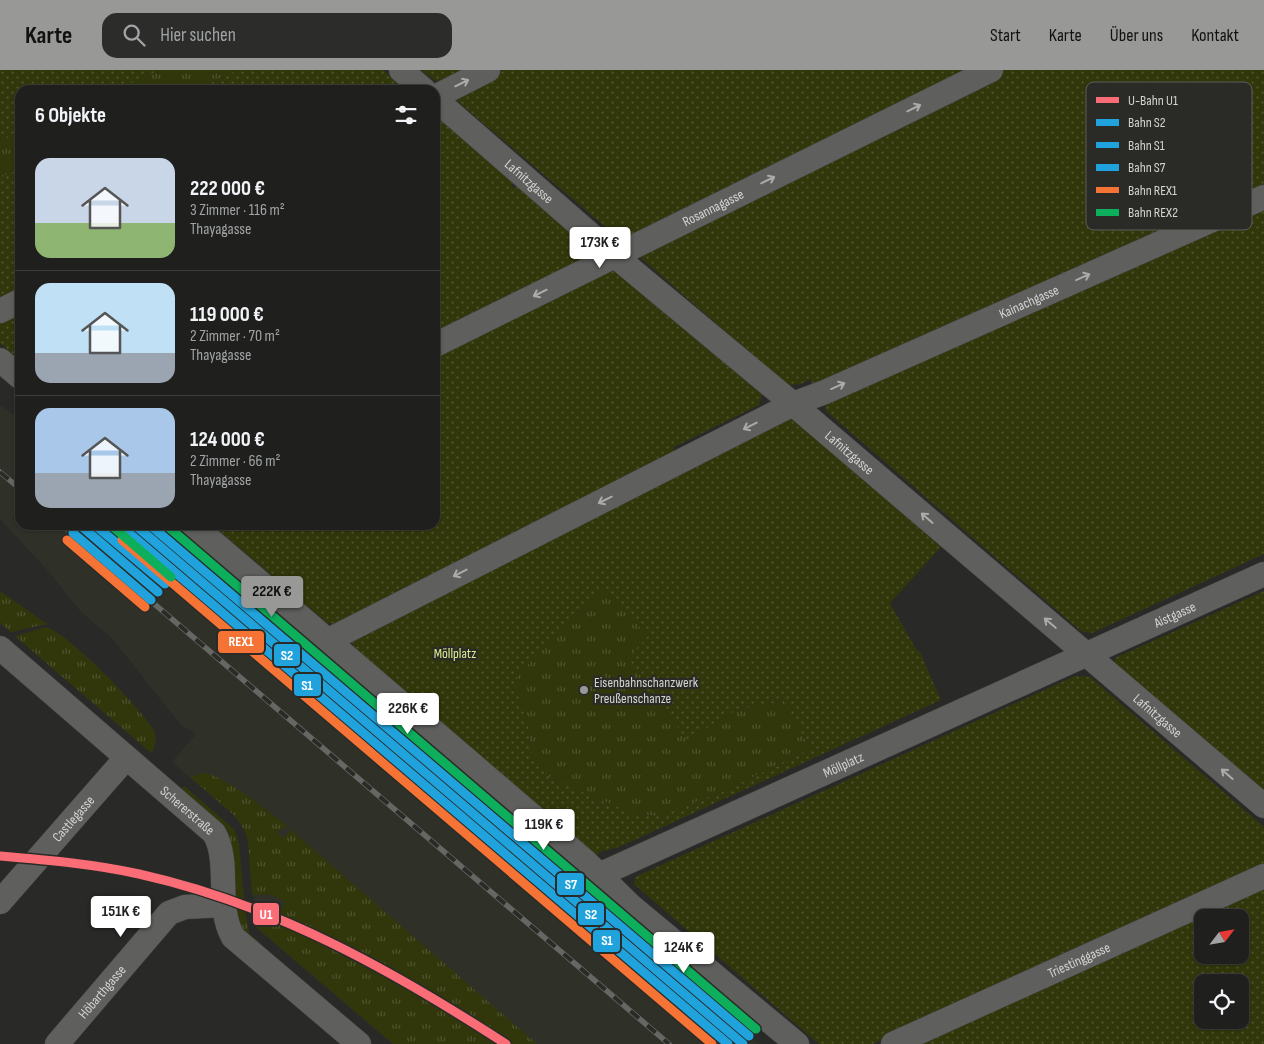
<!DOCTYPE html>
<html lang="de">
<head>
<meta charset="utf-8">
<style>
	:root { --surface:#1f201e; --page:#2c2d2b; --text:#f1f3f6; --muted:#a1a3a4; --line:#3c3e3c; --accent:#989996 }
	body { margin:0; font-family:"Sofia Sans Condensed",sans-serif; background:var(--page); color:var(--text); height:100vh; display:flex; flex-direction:column; font-size:19px; white-space:nowrap }
	* { box-sizing:border-box; margin:0 }
	p { font-size:16px; color:var(--muted) }
	.icon { flex:none; width:28px; height:28px; fill:none; stroke:currentColor; stroke-width:2; stroke-linecap:round; stroke-linejoin:round }
	.map { position:relative; flex:1; overflow:hidden }
	.panel { position:absolute; left:15px; top:15px; width:425px; height:445px; display:flex; flex-direction:column; background:var(--surface); border-radius:15px; box-shadow:0 1px 4px #0004,0 0 0 1px var(--line) }
	.panel>* { flex:none }
	.needle { width:32px; rotate:59deg }
	.buttons { position:absolute; left:1194px; top:839px; display:grid; gap:10px }
	.buttons a { display:grid; place-items:center; width:55px; height:55px; border-radius:10px; background:var(--surface); box-shadow:0 1px 4px #0004,0 0 0 1px var(--line); font-size:25px }
	.price { position:absolute; translate:-50% -42px; padding:0 11px; border-radius:5px; background:#fff; color:#222; font-size:16px; line-height:32px; filter:drop-shadow(0 1px 2px #0008) }
	.price::after { content:''; position:absolute; left:50%; top:30px; width:15px; height:11px; margin-left:-8px; background:inherit; clip-path:polygon(0 0,100% 0,50% 100%) }
	.price.current { background:var(--accent); color:#111 }
	ul { padding:0; list-style:none }
	li { display:flex; align-items:center; gap:15px; height:125px; padding:0 20px }
	li+li { border-top:1px solid var(--line) }
	li span { display:grid; place-items:center; flex:none; width:140px; height:100px; border-radius:15px; color:#555 }
	li>.icon { margin-inline-start:auto }
	span .icon { width:60px; height:60px; fill:#fffc; stroke-width:1 }
	li b { font-size:21px }
	h2 { display:flex; justify-content:space-between; align-items:center; height:60px; padding:0 20px; font-size:21px }
	header { display:flex; align-items:center; gap:30px; box-sizing:border-box; height:70px; padding:0 25px; background:var(--accent); color:#111 }
	header strong { font-size:24px }
	nav { display:flex; gap:28px; margin-inline-start:auto; font-size:18px }
	.search { width:350px; height:45px; background:var(--page); display:flex; align-items:center; gap:12px; box-sizing:border-box; padding:0 18px; border-radius:15px; color:var(--muted); font-size:19px }
	.map>svg:first-child { display:block }
	.built { fill:#2f3128 }
	.grass { fill:url(#grass-tufts) }
	.park { fill:url(#park-dots); fill-rule:evenodd }
	.lines { fill:none; stroke-linecap:round; stroke-linejoin:round }
	.minor-casing { stroke:#444543; stroke-width:25 }
	.minor { stroke:#5f605e; stroke-width:24 }
	.rail-casing { stroke:#666665; stroke-width:5.5 }
	.rail { stroke:#2a2b27; stroke-width:4; stroke-dasharray:11; stroke-linecap:butt }
	.rail-1-casing { stroke:#2a2b27; stroke-width:12 }
	.rail-2-casing { stroke:#2a2b27; stroke-width:12 }
	.rail-3-casing { stroke:#2a2b27; stroke-width:12 }
	.rail-4-casing { stroke:#2a2b27; stroke-width:12 }
	.rail-5-casing { stroke:#2a2b27; stroke-width:12 }
	.rail-1 { stroke:#20a3dd; stroke-width:9 }
	.rail-2 { stroke:#20a3dd; stroke-width:9 }
	.rail-3 { stroke:#20a3dd; stroke-width:9 }
	.rail-4 { stroke:#f57335; stroke-width:9 }
	.rail-5 { stroke:#0daf5c; stroke-width:9 }
	.metro-1-casing { stroke:#2a2b27; stroke-width:12 }
	.metro-1 { stroke:#fb6d76; stroke-width:9 }
	.oneway { stroke:#abaca9 }
	.poi-dot { fill:#989996; stroke:#2a2b27; stroke-width:2 }
	.labels { text-anchor:middle; stroke-width:4.5; stroke-linejoin:round; paint-order:stroke }
	.street-label { font-size:14px; fill:#d4d5d2; stroke:#2a2b27 }
	.park-label { font-size:14px; fill:#ddec8f; stroke:#2a2b27 }
	.poi-label { font-size:14px; fill:#d4d5d2; stroke:#2a2b27; text-anchor:start }
	.key { fill:#2a2b27; stroke:#5d5e5a; stroke-width:1 }
	.key-label { font-size:14px; fill:#d4d5d2 }
	.line-badge { stroke:#2a2b27; stroke-width:2 }
	.badge-label { font-size:14px; text-anchor:middle; font-weight:bold; fill:#fff }
</style>
</head>
<body>
<header>
<strong>Karte</strong>
<div class="search"><svg class="icon" aria-label="search" viewBox="0 0 24 24"><circle cx="10" cy="10" r="6"/><path d="M15 15l6 6"/></svg>Hier suchen</div>
<nav><a>Start</a><a>Karte</a><a>Über uns</a><a>Kontakt</a></nav>
</header>
<div class="map">
<svg width="1264" height="974" viewBox="0 0 1264 974">
	<defs>
		<pattern id="grass-tufts" width="24" height="20" patternUnits="userSpaceOnUse" patternTransform="scale(1.25)"><rect width="24" height="20" fill="#32370b"/><path d="M3 7l-1-3M5 7V3M7 7l1-3M15 17l-1-3M17 17v-4M19 17l1-3" fill="none" stroke="#4f532e"/></pattern>
		<pattern id="park-dots" width="8" height="8" patternUnits="userSpaceOnUse" patternTransform="scale(1.25)"><rect width="8" height="8" fill="#32370b"/><path d="M2 2h.1M6 6h.1" fill="none" stroke="#4f532e" stroke-width="1.8" stroke-linecap="round"/></pattern>
	</defs>
	<rect width="100%" height="100%" fill="#292a28"/>
	<!-- built -->
	<path class="built" d="M0 335 20 350V455H149L268 557 270 555 759 974H393L256 857 249 771 245 759 237 748 172 692 196 664 181 655 111 567 82 543 49 502 0 449Z"/>
	<!-- grass -->
	<path class="grass" d="M160 0H238L196 20H116Z
		M20 62V99L0 108V71Z
		M603 517 648 566 687 670 738 639 785 631 810 679 718 724 656 746 634 744 550 708 533 690 528 657 514 609Z
		M0 521 47 554 11 562 0 553Z
		M46 557C69 564 142 639 154 661 157 669 155 677 151 683L15 566Z
		M203 703C222 704 271 743 287 756L284 760 281 758 277 762 284 768 291 760 537 974H393L256 857 254 835 266 834 268 831 283 837 285 832 269 824 252 825 248 771 244 759 234 745 190 707Z
		M184 716 234 759 239 774 244 829 236 830 232 775 227 760 218 750 202 741 180 721Z
		M237 836H244L249 863 266 879 263 882C247 868 238 857 237 836Z"/>
	<!-- park -->
	<path class="park" d="M0 0H160L116 20H20V62L0 71Z
		M238 0H383L407 20H196Z
		M421 0H475C448 13 446 21 421 0Z
		M503 0H974L629 170 620 169 457 31 456 23Z
		M1005 0H1264V114L815 318 810 309 801 314 787 315 641 188 642 181Z
		M435 43 514 112 511 115 513 118 519 116 594 180 593 187 435 266Z
		M20 99V225L0 234V108Z
		M1264 138V484L1092 563 1081 561 826 341 825 333Z
		M604 198 616 200 762 324 759 335 674 377 672 387 339 554 327 553 213 455H435V281Z
		M20 238V290L0 273V248Z
		M790 346 941 477 890 533 917 581 919 580 941 630 619 777 599 782 597 786 587 780 357 584 351 569ZM603 517 648 566 628 588 687 670 738 639 785 631 810 679 718 724 656 746 634 744 550 708 533 690 528 657 514 609Z
		M1264 521V724L1115 596V588Z
		M1075 606 1090 607 1264 757V795L873 974H819L634 814 635 807Z
		M1264 814V974H909ZM1202 848H1240V885H1202ZM1202 912H1240V950H1202Z"/>
	<g class="lines">
		<!-- minor casing -->
		<g class="minor-casing">
			<g id="minor">
				<path d="M401 0 424 20"/>
				<path d="M435 27 488 0"/>
				<path id="s1" d="M435 29 615 186 793 334 1264 736"/>
				<path d="M0 241 20 231"/>
				<path id="s2" d="M435 275 991 0"/>
				<path d="M0 290 20 307"/>
				<path d="M193 455 585 791 631 836 797 974"/>
				<path id="s3" d="M327 571 793 334 825 322 1264 127"/>
				<path id="s4" d="M0 578 214 763C231 792 215 835 233 867L359 974"/>
				<path id="s5" d="M599 805 1264 504"/>
				<path id="s6" d="M0 832 126 688"/>
				<path id="s7" d="M57 974 169 843 185 837 224 835"/>
				<path id="s8" d="M893 974 1264 806"/>
			</g>
		</g>
		<!-- minor -->
		<use href="#minor" class="minor"/>
		<!-- rail casing -->
		<g class="rail-casing">
			<path id="rail" d="M0 402 20 419
				M62 455 669 974"/>
		</g>
		<!-- rail -->
		<use href="#rail" class="rail"/>
		<!-- rail-1 casing -->
		<g class="rail-1-casing">
			<path id="rail-1" d="M80 455 158 522
				M135 455 743 974"/>
		</g>
		<!-- rail-2 casing -->
		<g class="rail-2-casing">
			<path id="rail-2" d="M73 463 151 530
				M129 463 728 974"/>
		</g>
		<!-- rail-3 casing -->
		<g class="rail-3-casing">
			<path id="rail-3" d="M95 455 165 514
				M150 455 749 966"/>
		</g>
		<!-- rail-4 casing -->
		<g class="rail-4-casing">
			<path id="rail-4" d="M67 470 145 537
				M122 470 712 974"/>
		</g>
		<!-- rail-5 casing -->
		<g class="rail-5-casing">
			<path id="rail-5" d="M111 455 171 507
				M166 455 756 959"/>
		</g>
		<!-- rail-1 -->
		<use href="#rail-1" class="rail-1"/>
		<!-- rail-2 -->
		<use href="#rail-2" class="rail-2"/>
		<!-- rail-3 -->
		<use href="#rail-3" class="rail-3"/>
		<!-- rail-4 -->
		<use href="#rail-4" class="rail-4"/>
		<!-- rail-5 -->
		<use href="#rail-5" class="rail-5"/>
		<!-- metro-1 casing -->
		<g class="metro-1-casing">
			<path id="metro-1" d="M0 786C47 790 94 794 139 804 274 834 392 900 506 974"/>
		</g>
		<!-- metro-1 -->
		<use href="#metro-1" class="metro-1"/>
	</g>
	<!-- one-way arrows -->
	<defs><path id="oneway-shaft" d="M-6 0H5M1.5-3L5.5 0L1.5 3" fill="none" stroke-width="1.6" stroke-linecap="round" stroke-linejoin="round" transform="scale(1.25)"/></defs>
	<g class="oneway">
		<use href="#oneway-shaft" transform="translate(462 13) rotate(-26)"/>
		<use href="#oneway-shaft" transform="translate(914 38) rotate(-26)"/>
		<use href="#oneway-shaft" transform="translate(768 110) rotate(-26)"/>
		<use href="#oneway-shaft" transform="translate(1083 207) rotate(-24)"/>
		<use href="#oneway-shaft" transform="translate(540 223) rotate(154)"/>
		<use href="#oneway-shaft" transform="translate(838 316) rotate(-24)"/>
		<use href="#oneway-shaft" transform="translate(750 356) rotate(153)"/>
		<use href="#oneway-shaft" transform="translate(605 430) rotate(154)"/>
		<use href="#oneway-shaft" transform="translate(927 448) rotate(-139)"/>
		<use href="#oneway-shaft" transform="translate(460 503) rotate(153)"/>
		<use href="#oneway-shaft" transform="translate(1050 553) rotate(-140)"/>
		<use href="#oneway-shaft" transform="translate(1227 704) rotate(-139)"/>
	</g>
	<!-- markers -->
	<circle class="poi-dot" cx="584" cy="620" r="5"/>
	<g class="labels">
		<!-- street labels -->
		<g class="street-label">
			<text dy="5" stroke="none"><textPath href="#s1" startOffset="125">Lafnitzgasse</textPath></text>
			<text dy="5" stroke="none"><textPath href="#s2" startOffset="310">Rosannagasse</textPath></text>
			<text dy="5" stroke="none"><textPath href="#s3" startOffset="780">Kainachgasse</textPath></text>
			<text dy="5" stroke="none"><textPath href="#s1" startOffset="545">Lafnitzgasse</textPath></text>
			<text dy="5" stroke="none"><textPath href="#s5" startOffset="632">Aistgasse</textPath></text>
			<text dy="5" stroke="none"><textPath href="#s1" startOffset="950">Lafnitzgasse</textPath></text>
			<text dy="5" stroke="none"><textPath href="#s5" startOffset="268">Möllplatz</textPath></text>
			<text dy="5" stroke="none"><textPath href="#s4" startOffset="248">Schererstraße</textPath></text>
			<text dy="5" stroke="none"><textPath href="#s6" startOffset="111">Castlegasse</textPath></text>
			<text dy="5" stroke="none"><textPath href="#s8" startOffset="204">Triestinggasse</textPath></text>
			<text dy="5" stroke="none"><textPath href="#s7" startOffset="69">Höbarthgasse</textPath></text>
		</g>
		<!-- park labels -->
		<g class="park-label">
			<text x="455" y="588">Möllplatz</text>
		</g>
		<!-- poi labels -->
		<g class="poi-label">
			<text x="594" y="617">Eisenbahnschanzwerk<tspan x="594" dy="16">Preußenschanze</tspan></text>
		</g>
	</g>
	<!-- legend -->
	<rect x="1086" y="12" width="166" height="148" rx="8" class="key"/>
	<rect x="1096" y="27" width="23" height="6" fill="#fb6d76"/>
	<rect x="1096" y="49" width="23" height="7" fill="#20a3dd"/>
	<rect x="1096" y="72" width="23" height="6" fill="#20a3dd"/>
	<rect x="1096" y="94" width="23" height="7" fill="#20a3dd"/>
	<rect x="1096" y="117" width="23" height="6" fill="#f57335"/>
	<rect x="1096" y="139" width="23" height="7" fill="#0daf5c"/>
	<g class="key-label">
		<text x="1128" y="35">U-Bahn U1</text>
		<text x="1128" y="57">Bahn S2</text>
		<text x="1128" y="80">Bahn S1</text>
		<text x="1128" y="102">Bahn S7</text>
		<text x="1128" y="125">Bahn REX1</text>
		<text x="1128" y="147">Bahn REX2</text>
	</g>
	<g class="line-badge">
		<rect x="217" y="560" width="48" height="24" rx="5" fill="#f57335"/>
		<rect x="273" y="573" width="28" height="24" rx="5" fill="#20a3dd"/>
		<rect x="293" y="603" width="29" height="24" rx="5" fill="#20a3dd"/>
		<rect x="556" y="802" width="29" height="24" rx="5" fill="#20a3dd"/>
		<rect x="252" y="832" width="28" height="24" rx="5" fill="#fb6d76"/>
		<rect x="577" y="832" width="28" height="24" rx="5" fill="#20a3dd"/>
		<rect x="592" y="859" width="29" height="24" rx="5" fill="#20a3dd"/>
	</g>
	<g class="badge-label">
		<text x="241" y="576">REX1</text>
		<text x="287" y="590">S2</text>
		<text x="307" y="620">S1</text>
		<text x="571" y="819">S7</text>
		<text x="266" y="849">U1</text>
		<text x="591" y="849">S2</text>
		<text x="607" y="875">S1</text>
	</g>
</svg>
<div class="buttons">
<a><svg class="needle" viewBox="-14 -14 28 28"><path d="M0-13l5 13h-10z" fill="#e53935"/><path d="M0 13l5-13h-10z" fill="#a1a3a4"/></svg></a>
<a><svg class="icon" aria-label="locate" viewBox="0 0 24 24"><circle cx="12" cy="12" r="6"/><path d="M12 2v4M12 18v4M2 12h4M18 12h4"/></svg></a>
</div>
<b class="price" style="left:600px;top:199px">173K €</b>
<b class="price current" style="left:272px;top:548px">222K €</b>
<b class="price" style="left:408px;top:665px">226K €</b>
<b class="price" style="left:544px;top:781px">119K €</b>
<b class="price" style="left:121px;top:868px">151K €</b>
<b class="price" style="left:684px;top:904px">124K €</b>
<section class="panel">
<h2>6 Objekte<svg class="icon" aria-label="filters" viewBox="0 0 24 24"><path d="M4 7h16M4 17h16"/><circle cx="9" cy="7" r="2"/><circle cx="15" cy="17" r="2"/></svg></h2>
<ul>
<li><span style="background:linear-gradient(#c9d6e8 65%,#8fb573 0)"><svg class="icon" aria-label="home" viewBox="0 0 24 24"><path d="M3 11l9-7 9 7M6 9v11h12V9"/></svg></span><div><b>222 000 €</b><p>3 Zimmer · 116 m²</p><p>Thayagasse</p></div></li>
<li><span style="background:linear-gradient(#bfe0f5 70%,#9aa5b1 0)"><svg class="icon" aria-label="home" viewBox="0 0 24 24"><path d="M3 11l9-7 9 7M6 9v11h12V9"/></svg></span><div><b>119 000 €</b><p>2 Zimmer · 70 m²</p><p>Thayagasse</p></div></li>
<li><span style="background:linear-gradient(#a9c7e8 65%,#9aa5b1 0)"><svg class="icon" aria-label="home" viewBox="0 0 24 24"><path d="M3 11l9-7 9 7M6 9v11h12V9"/></svg></span><div><b>124 000 €</b><p>2 Zimmer · 66 m²</p><p>Thayagasse</p></div></li>
</ul>
</section>
</div>
</body>
</html>
